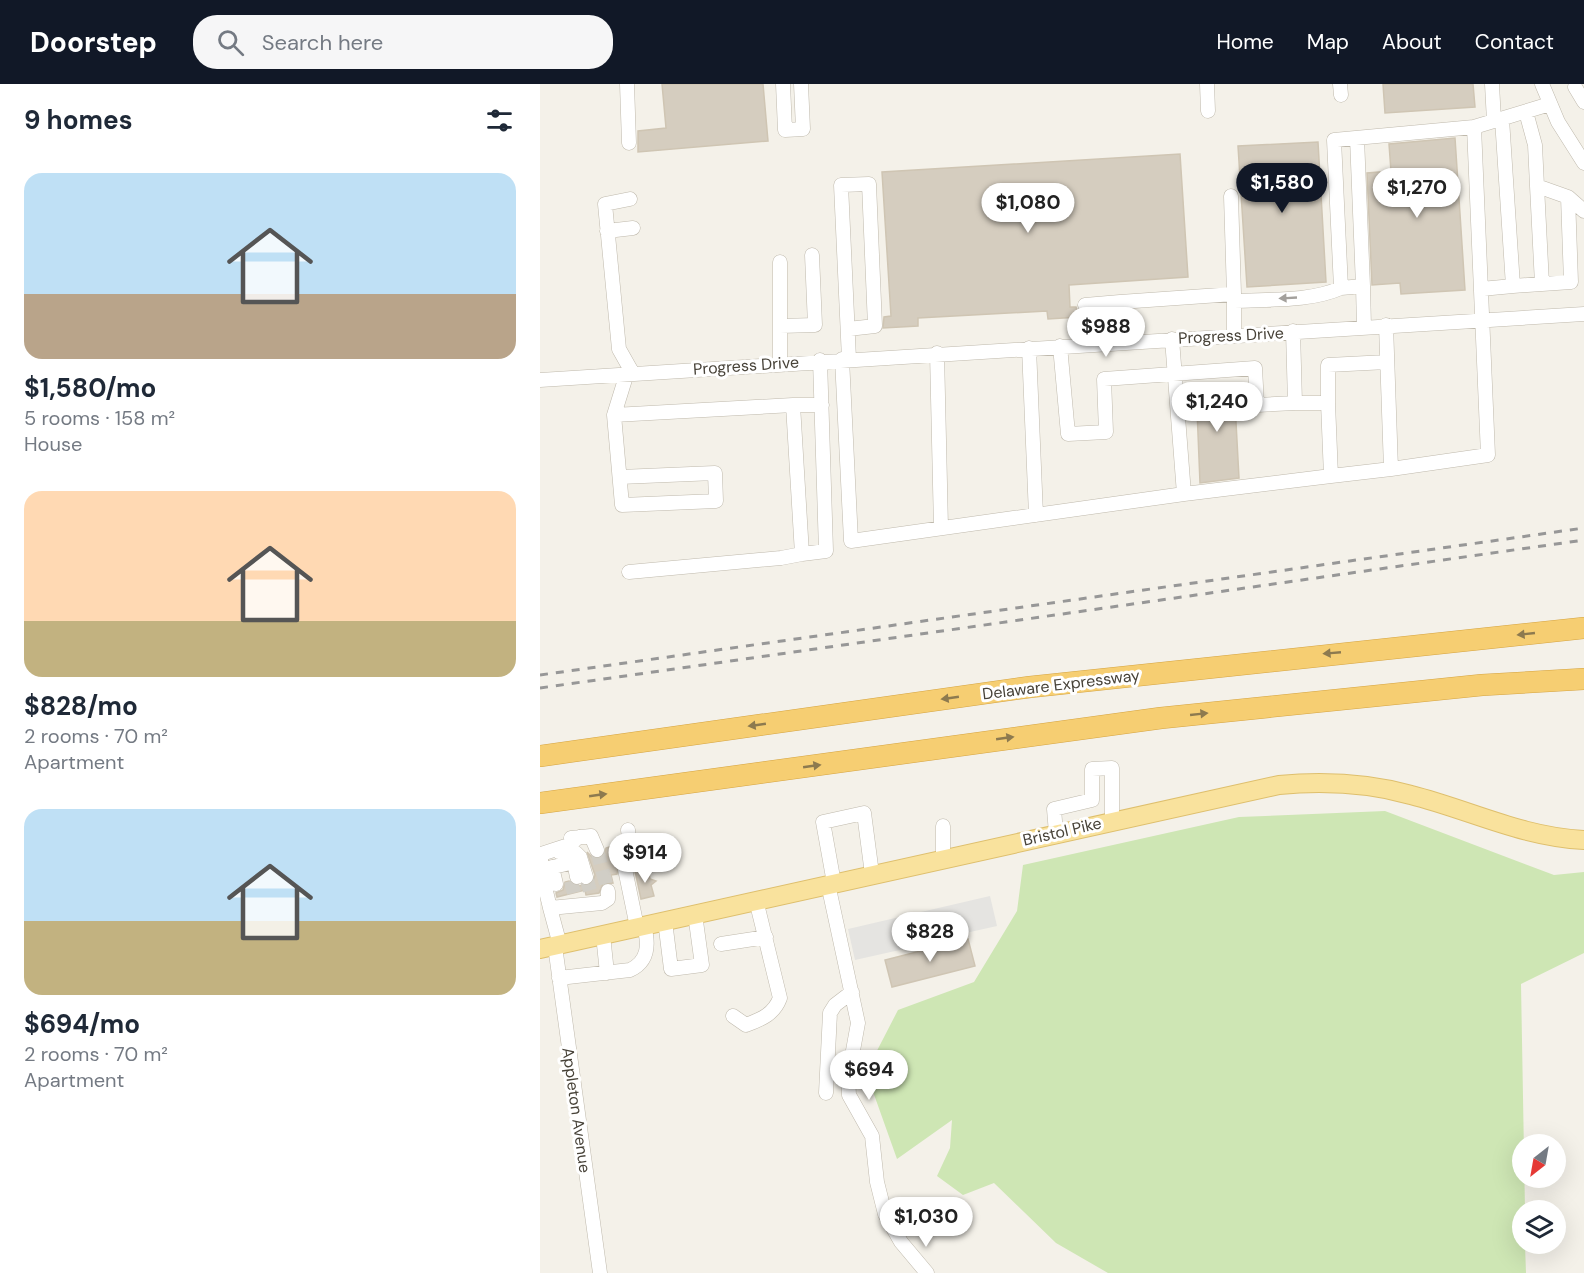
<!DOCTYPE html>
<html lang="en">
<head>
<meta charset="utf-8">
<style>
	:root { --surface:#fff; --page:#f6f6f7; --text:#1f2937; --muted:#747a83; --accent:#111827 }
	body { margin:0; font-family:"DM Sans",sans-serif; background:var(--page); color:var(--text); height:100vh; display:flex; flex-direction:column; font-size:22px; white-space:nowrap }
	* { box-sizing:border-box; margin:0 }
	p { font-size:20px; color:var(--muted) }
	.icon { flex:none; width:33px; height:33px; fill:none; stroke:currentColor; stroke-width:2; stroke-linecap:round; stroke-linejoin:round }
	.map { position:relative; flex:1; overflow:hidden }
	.panel { display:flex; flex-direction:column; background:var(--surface); width:540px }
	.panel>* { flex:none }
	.needle { width:39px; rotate:211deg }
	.tools { position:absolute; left:972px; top:1050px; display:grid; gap:12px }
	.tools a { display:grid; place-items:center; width:54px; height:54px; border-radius:50%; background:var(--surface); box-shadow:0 6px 24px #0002; font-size:30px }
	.price { position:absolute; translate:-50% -51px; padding:0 14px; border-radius:21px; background:#fff; color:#222; font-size:20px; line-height:39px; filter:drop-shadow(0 2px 3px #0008) }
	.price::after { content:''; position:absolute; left:50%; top:36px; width:18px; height:14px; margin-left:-9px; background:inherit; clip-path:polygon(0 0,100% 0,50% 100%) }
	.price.active { background:var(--accent); color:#fff }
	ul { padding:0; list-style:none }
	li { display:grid; align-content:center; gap:12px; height:318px; padding:0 24px }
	li span { display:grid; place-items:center; height:186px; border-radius:18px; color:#555 }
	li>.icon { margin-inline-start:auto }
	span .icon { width:108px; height:108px; fill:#fffc; stroke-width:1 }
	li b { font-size:26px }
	h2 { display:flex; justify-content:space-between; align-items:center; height:72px; padding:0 24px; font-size:26px }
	header { display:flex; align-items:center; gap:36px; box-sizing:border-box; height:84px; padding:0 30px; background:var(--accent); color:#fff }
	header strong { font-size:28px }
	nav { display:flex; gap:33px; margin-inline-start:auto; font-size:21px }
	.search { width:420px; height:54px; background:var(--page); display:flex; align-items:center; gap:15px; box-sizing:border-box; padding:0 21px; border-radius:24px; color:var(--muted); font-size:22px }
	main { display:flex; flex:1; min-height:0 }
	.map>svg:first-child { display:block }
	.green { fill:#cee6b4 }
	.parking { fill:#e5e4e1 }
	.building { fill:#d5cdbf; stroke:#cfc5b3; stroke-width:1.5 }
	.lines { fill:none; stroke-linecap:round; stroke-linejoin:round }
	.minor-tunnel { stroke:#d1cec6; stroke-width:14; stroke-dasharray:14 7; stroke-linecap:butt }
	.minor-casing { stroke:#bfb9ac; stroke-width:15 }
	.major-casing { stroke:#debf6d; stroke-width:20 }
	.highway-casing { stroke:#d5a442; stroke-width:22 }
	.minor { stroke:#fff; stroke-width:14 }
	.major { stroke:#f9e29d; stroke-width:18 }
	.highway { stroke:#f6ce72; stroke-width:21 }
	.rail { stroke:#979797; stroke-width:3; stroke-dasharray:8 8; stroke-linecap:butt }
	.oneway { fill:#a3a09c }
	.oneway2 { fill:#8d7a4f }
	.labels { text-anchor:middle; stroke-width:6; stroke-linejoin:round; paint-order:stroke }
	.street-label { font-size:16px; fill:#474238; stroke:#fff }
</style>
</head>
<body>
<header>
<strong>Doorstep</strong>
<div class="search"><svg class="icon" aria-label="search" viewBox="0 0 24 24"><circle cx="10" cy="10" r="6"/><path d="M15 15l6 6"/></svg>Search here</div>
<nav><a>Home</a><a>Map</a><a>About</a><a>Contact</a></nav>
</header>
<main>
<section class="panel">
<h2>9 homes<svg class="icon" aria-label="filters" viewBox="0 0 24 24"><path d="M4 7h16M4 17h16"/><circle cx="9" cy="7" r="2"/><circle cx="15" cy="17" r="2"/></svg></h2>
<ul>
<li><span style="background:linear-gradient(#bfe0f5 65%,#b9a48a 0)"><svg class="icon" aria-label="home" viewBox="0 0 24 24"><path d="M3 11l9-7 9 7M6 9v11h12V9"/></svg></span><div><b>$1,580/mo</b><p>5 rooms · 158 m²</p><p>House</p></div></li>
<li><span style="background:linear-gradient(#ffd9b3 70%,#c2b280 0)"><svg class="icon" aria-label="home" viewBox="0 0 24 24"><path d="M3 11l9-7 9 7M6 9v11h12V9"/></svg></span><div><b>$828/mo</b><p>2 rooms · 70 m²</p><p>Apartment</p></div></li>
<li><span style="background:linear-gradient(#bfe0f5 60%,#c2b280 0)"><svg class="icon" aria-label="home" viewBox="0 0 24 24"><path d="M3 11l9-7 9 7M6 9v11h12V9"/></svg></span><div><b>$694/mo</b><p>2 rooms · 70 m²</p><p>Apartment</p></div></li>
</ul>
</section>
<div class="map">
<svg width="1044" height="1189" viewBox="0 0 1044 1189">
	<rect width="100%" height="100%" fill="#f4f1e9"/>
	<!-- green -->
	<path class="green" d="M845 727 1014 791 1044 788V869L981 900 985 1126H982V1160H985L986 1189H568L516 1159 454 1099 423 1111 397 1092 410 1064 412 1036 357 1075 326 988 358 926 434 898 477 827 483 781 699 733Z"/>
	<!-- parking -->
	<path class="parking" d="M450 812 457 842 394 856 392 849 380 852 382 861 315 876 308 845Z"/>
	<!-- building -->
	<path class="building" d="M122 0H223L228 57 98 68V47L126 44Z
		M843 0H933L935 23 845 29Z
		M915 54 925 206 861 210 860 199 832 201 827 89 851 87 849 60Z
		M778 58 786 198 707 203 698 62Z
		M640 70 648 193 529 201 530 223H536L539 233 508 235 507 227 378 234V242L343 244 344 233 351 232 342 88Z
		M656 301H694L699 394 660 399Z
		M75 761 79 778 77 790 71 791 73 799 63 800 59 809 46 811 45 806 17 813 16 809 23 806 25 798 29 797 38 802 52 800 55 791 47 768 52 773 60 774 64 771 66 764Z
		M108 785 110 795 116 797 111 801 114 812 101 815 95 787Z
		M428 855 435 882 352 903 345 876Z"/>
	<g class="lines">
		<!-- minor-tunnel -->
		<path class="minor-tunnel" d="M57 766 68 807
			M46 793 51 810
			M31 797 34 809"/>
		<!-- minor casing -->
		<g class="minor-casing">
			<path id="minor" d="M87 0 89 59
				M243 0 245 46 263 45 261 0
				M667 0 668 27
				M800 0 801 11
				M952 0 954 37
				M1002 0 1018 38 1044 79
				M1035 3 1044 18
				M817 54 823 202
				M997 102 1002 200
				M691 112 694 210
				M1028 113 1044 127
				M90 115 65 120 79 265 92 288
				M67 147 93 144
				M240 178V279
				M973 202 1031 198 1028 113 997 102 995 61 986 28
				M941 205 973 202 962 35
				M694 217C729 215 769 218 801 204
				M545 221 580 218
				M240 242 275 241 272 171
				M824 243 823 202 801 204 794 56 934 43
				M308 245 335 242 329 100 301 101 309 275
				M580 257V218L694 210V251
				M520 262 528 350 566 348 564 295 715 284 717 321 755 319 753 247
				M489 264 496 431
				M397 269 401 444
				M302 275 311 457 644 410 632 255
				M0 296 1044 230
				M755 319H788L791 392 851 385 846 241
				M788 319V281L847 278
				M253 321H282
				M74 331 87 289
				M851 385 948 371 934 43 1010 20
				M80 393 175 389 176 417 82 421 74 331 253 321 262 470 286 467 280 276
				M644 410 791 392
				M89 488 241 474 262 470
				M88 746 92 776 85 785 97 843
				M516 749 514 725 552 716V685L572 684V736
				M31 754 51 752 57 766
				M19 768 36 769 40 773 46 793
				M403 774V742
				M12 783 16 800
				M1 786 34 778 37 793
				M294 799 283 738 324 729 332 790
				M288 800 318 939 308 994 309 1011 332 1052 337 1098 345 1130 361 1158 387 1189
				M10 824 1 786V770L29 761 39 753
				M125 837 131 885 162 881 155 830
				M63 851 67 889
				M181 860 226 853
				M20 861 10 824 62 819 68 815V807
				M15 862 60 1189
				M19 894 90 886C109 877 109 860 104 842
				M193 932 206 941C222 935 234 930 240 914L216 816
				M286 1009 290 929 295 921 312 908"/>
		</g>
		<!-- major casing -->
		<g class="major-casing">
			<path id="major" d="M0 865 739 701C783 697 828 699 871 711 930 726 982 753 1044 756"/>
		</g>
		<!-- highway casing -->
		<g class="highway-casing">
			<path id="highway" d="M0 672 490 603 1044 544
				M0 719 621 634 942 601 1044 595"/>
		</g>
		<!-- minor -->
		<use href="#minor" class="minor"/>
		<!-- major -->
		<use href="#major" class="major"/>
		<!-- highway -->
		<use href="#highway" class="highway"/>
		<!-- rail -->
		<path class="rail" d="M0 591 1044 444
			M0 604 1044 456"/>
	</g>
	<!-- one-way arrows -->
	<defs><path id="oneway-solid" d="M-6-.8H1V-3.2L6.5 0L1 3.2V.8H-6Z" transform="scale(1.5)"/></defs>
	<use class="oneway" href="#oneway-solid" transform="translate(748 214) rotate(177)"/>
	<g class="oneway2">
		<use href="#oneway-solid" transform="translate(986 550) rotate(174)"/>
		<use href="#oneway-solid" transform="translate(792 569) rotate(175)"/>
		<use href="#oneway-solid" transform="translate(410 614) rotate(172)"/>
		<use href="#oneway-solid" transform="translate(659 630) rotate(-6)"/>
		<use href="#oneway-solid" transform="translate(217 641) rotate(172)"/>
		<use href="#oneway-solid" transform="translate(465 654) rotate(-8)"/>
		<use href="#oneway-solid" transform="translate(272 682) rotate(-8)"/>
		<use href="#oneway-solid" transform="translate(58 711) rotate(-8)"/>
	</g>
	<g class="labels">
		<!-- street labels -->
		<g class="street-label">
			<text transform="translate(691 251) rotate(-3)" y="6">Progress Drive</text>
			<text transform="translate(206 281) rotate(-4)" y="6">Progress Drive</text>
			<text transform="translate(521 600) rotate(-7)" y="6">Delaware Expressway</text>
			<text transform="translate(522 747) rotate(-13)" y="6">Bristol Pike</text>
			<text transform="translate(37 1026) rotate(82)" y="6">Appleton Avenue</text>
		</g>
	</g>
</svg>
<div class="tools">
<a><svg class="needle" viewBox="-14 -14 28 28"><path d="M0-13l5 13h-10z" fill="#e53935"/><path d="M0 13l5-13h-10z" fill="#747a83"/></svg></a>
<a><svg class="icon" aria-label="layers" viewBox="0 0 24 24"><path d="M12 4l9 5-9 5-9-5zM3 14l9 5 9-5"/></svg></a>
</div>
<b class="price active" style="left:742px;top:130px">$1,580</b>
<b class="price" style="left:877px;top:135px">$1,270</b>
<b class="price" style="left:488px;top:150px">$1,080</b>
<b class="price" style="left:566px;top:274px">$988</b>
<b class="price" style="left:677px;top:349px">$1,240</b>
<b class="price" style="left:105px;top:800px">$914</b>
<b class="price" style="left:390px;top:879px">$828</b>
<b class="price" style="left:329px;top:1017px">$694</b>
<b class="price" style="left:386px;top:1164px">$1,030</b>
</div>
</main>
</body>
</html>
